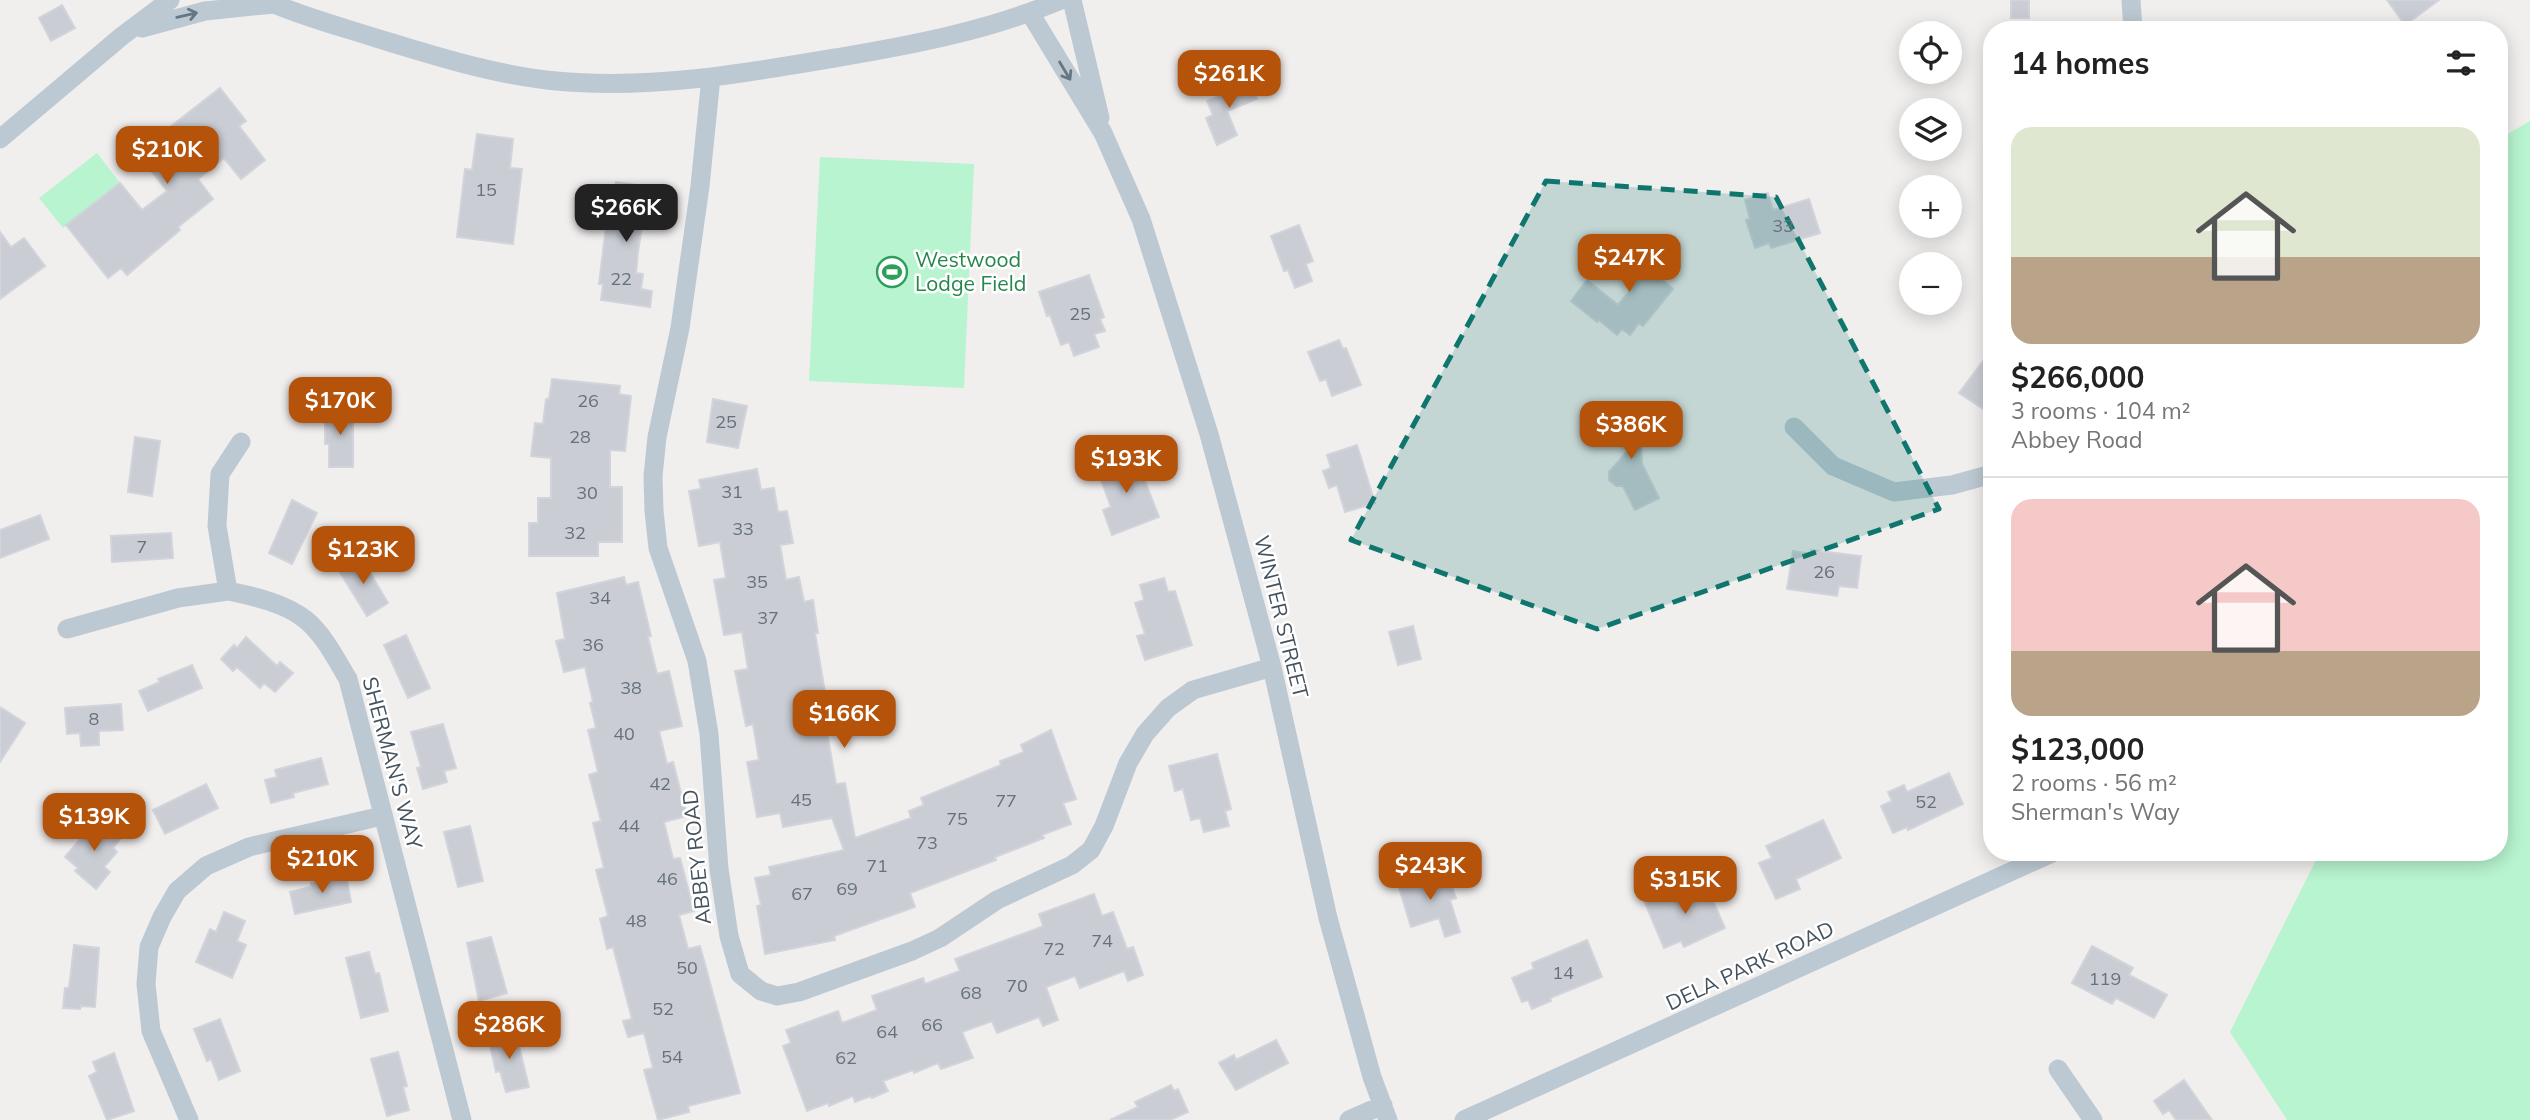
<!DOCTYPE html>
<html lang="en">
<head>
<meta charset="utf-8">
<style>
	:root { --surface:#fff; --page:#f2f2f2; --text:#222; --muted:#767676; --line:#e0e0e0; --accent:#b45309 }
	body { margin:0; font-family:Mulish,sans-serif; background:var(--page); color:var(--text); height:100vh; display:flex; flex-direction:column; font-size:26px; white-space:nowrap }
	* { box-sizing:border-box; margin:0 }
	p { font-size:23px; color:var(--muted) }
	.icon { flex:none; width:38px; height:38px; fill:none; stroke:currentColor; stroke-width:2; stroke-linecap:round; stroke-linejoin:round }
	.map { position:relative; flex:1; overflow:hidden }
	.details { position:absolute; left:1983px; top:21px; width:525px; height:840px; display:flex; flex-direction:column; background:var(--surface); border-radius:28px; box-shadow:0 4px 18px #0003 }
	.details>* { flex:none }
	.tools { position:absolute; left:1899px; top:21px; display:grid; gap:14px }
	.tools a { display:grid; place-items:center; width:63px; height:63px; border-radius:50%; background:var(--surface); box-shadow:0 4px 18px #0003; font-size:35px }
	.price { position:absolute; translate:-50% -60px; padding:0 16px; border-radius:14px; background:var(--accent); color:#fff; font-size:23px; line-height:46px; filter:drop-shadow(0 2px 4px #0008) }
	.price::after { content:''; position:absolute; left:50%; top:42px; width:21px; height:16px; margin-left:-10px; background:inherit; clip-path:polygon(0 0,100% 0,50% 100%) }
	.price.selected { background:#222; color:#fff }
	ul { padding:0; list-style:none }
	li { display:grid; align-content:center; gap:14px; height:371px; padding:0 28px }
	li+li { border-top:2px solid var(--line) }
	li span { display:grid; place-items:center; height:217px; border-radius:21px; color:#555 }
	li>.icon { margin-inline-start:auto }
	span .icon { width:126px; height:126px; fill:#fffc; stroke-width:1 }
	li b { font-size:30px }
	h2 { display:flex; justify-content:space-between; align-items:center; height:84px; padding:0 28px; font-size:30px }
	.map>svg:first-child { display:block }
	.green { fill:#b8f4cf }
	.building { fill:#cacdd4; stroke:#d2d4db; stroke-width:2 }
	.lines { fill:none; stroke-linecap:round; stroke-linejoin:round }
	.minor { stroke:#bdc9d2; stroke-width:19 }
	.oneway { stroke:#687681 }
	.marked { fill:#0f766e; fill-opacity:0.2; stroke:#0f766e; stroke-width:5; stroke-dasharray:14 9; stroke-linejoin:round }
	.labels { text-anchor:middle; stroke-width:5; stroke-linejoin:round; paint-order:stroke }
	.number-label { font-size:18px; fill:#66717c }
	.leisure-label { font-size:21px; fill:#27864d; stroke:#fff; text-anchor:start }
	.street-label { font-size:21px; fill:#44525e; stroke:#fff }
</style>
</head>
<body>
<div class="map">
<svg width="2530" height="1120" viewBox="0 0 2530 1120">
	<rect width="100%" height="100%" fill="#f1eeee"/>
	<!-- green -->
	<path class="green" d="M2530 121V1120H2287L2230 1032 2320 852H2499V139Z
		M97 153 120 183 63 228 39 198Z
		M820 157 974 164 964 388 809 381Z"/>
	<!-- building -->
	<path class="building" d="M2011 0H2029V18H2011Z
		M2387 0H2439L2405 25Z
		M62 5 75 28 51 41 39 18Z
		M1244 78 1246 82 1250 81 1257 99 1227 111 1237 135 1217 145 1206 118 1213 115 1207 101 1232 91 1229 85Z
		M220 88 246 121 239 126 265 160 241 179 224 158 198 179 213 199 178 227 180 230 127 275 121 268 108 278 66 225 120 183 142 210 167 191 137 153Z
		M477 134 513 139 510 168 522 169 513 244 457 237 465 169 472 170Z
		M616 182 665 189 663 205 651 203 649 219 643 218 638 252 636 273 643 274 641 289 652 291 650 307 601 300 603 284H599L605 234 610 197 613 198Z
		M1768 193 1773 210 1809 199 1820 233 1771 248 1769 243 1755 248 1746 220 1750 219 1745 200Z
		M1299 225 1313 261 1306 264 1312 281 1295 288 1288 270 1284 271 1271 236Z
		M0 232 11 247 24 238 45 266 0 299Z
		M1648 235 1670 253 1654 273 1673 289 1643 326 1639 323 1630 335 1622 329 1617 335 1599 320 1597 322 1571 301 1587 280 1618 305 1647 270 1630 257Z
		M1089 275 1104 317 1100 319 1105 331 1094 334 1099 347 1074 356 1069 342 1061 345 1050 315 1047 316 1039 292Z
		M1339 340 1343 349 1346 348 1361 385 1332 396 1326 379 1320 381 1308 352Z
		M1992 349V397L1983 409 1959 393Z
		M552 379 620 386 619 394 631 396 625 451 610 450V487H622V542H598V556H529V523H538V498H551V458L531 456 535 423 543 424 546 399H549Z
		M713 399 747 406 738 448 707 442Z
		M325 409H353V467H329V444H325Z
		M1611 413H1639L1642 464 1659 498 1635 510 1623 486H1616L1609 480V472L1632 446H1611Z
		M135 437 160 441 152 496 128 492Z
		M1357 445 1375 503 1345 512 1337 485 1329 488 1323 471 1331 468 1327 455Z
		M1127 451 1132 465 1138 463 1159 517 1112 535 1103 510 1111 507 1100 477 1108 474 1103 460Z
		M757 469 761 490 774 488 778 512 787 511 793 543 780 545 786 580 799 577 804 602 813 600 818 633H815L825 692 834 691 840 723 826 726 836 784 845 783 855 838 911 818 909 811 924 805 921 798 1001 765 1000 761 1024 752 1021 745 1051 730 1076 799 1063 803 1071 824 1042 835 1044 838 995 857 996 860 910 893 915 907 834 936 835 940 765 954 757 906 761 905 755 878 771 875 769 867 844 850 832 818 783 827 780 813 757 817 747 762 759 760 753 724 746 726 735 671 748 669 742 632 724 635 714 580 726 578 720 542 699 546 689 491 701 489 699 480Z
		M292 500 317 513 292 564 269 553Z
		M40 515 49 539 0 558V530Z
		M171 533 173 558 112 562 111 536Z
		M1811 550 1861 556 1857 588 1839 586 1837 596 1787 589 1793 551 1811 554Z
		M360 556 388 603 367 616 338 569Z
		M624 577 626 585 638 582 651 636 648 637 657 674 669 671 682 726 659 731 667 764 673 762 687 816 664 822 673 859 680 858 694 911 679 915 688 949 700 946 740 1093 688 1106 689 1112 658 1120 644 1070 653 1068 644 1033 628 1037 623 1021 632 1019 613 947 607 949 600 919 608 916 596 870 604 868 593 823 601 821 589 775 598 772 588 730 596 728 590 703 593 702 585 667 564 672 556 641 565 639 557 593Z
		M1164 578 1168 592 1175 591 1192 645 1145 660 1137 636 1145 634 1135 603 1144 600 1140 585Z
		M1413 626 1421 659 1398 665 1389 632Z
		M406 635 430 688 408 698 384 645Z
		M246 637 277 666 280 662 293 673 275 692 264 683 260 688 237 667 233 671 221 659 234 645 237 648Z
		M192 665 202 688 148 711 139 691 160 682 158 679Z
		M121 704 123 730 99 731V745L81 746 80 733 67 734 65 708Z
		M0 707 25 723 0 762Z
		M443 724 456 768 444 771 447 782 423 789 417 768 421 767 411 732Z
		M1217 754 1231 809 1225 811 1229 826 1204 832 1200 818 1191 820 1183 789 1175 791 1169 766Z
		M321 758 328 784 293 793 294 797 271 803 265 780 277 777 275 770Z
		M1949 773 1963 804 1908 830 1907 827 1893 833 1881 806 1892 801 1888 792 1904 785 1907 792Z
		M206 784 218 808 165 834 153 810Z
		M98 818 121 838 113 848 117 852 104 867 110 872 96 889 75 871 78 868 65 857Z
		M1823 820 1841 858 1796 879 1800 889 1776 899 1759 863 1772 858 1766 846Z
		M470 826 483 881 458 887 444 832Z
		M1422 874 1425 883 1448 875 1456 898 1450 900 1460 932 1445 937 1439 918 1411 927 1397 881Z
		M346 875 351 902 295 914 290 892 311 887V883Z
		M1686 885 1690 893 1706 885 1725 928 1684 947 1681 941 1664 948 1645 903Z
		M1094 894 1102 916 1113 912 1127 949 1133 947 1143 975 1128 981 1124 971 1080 988 1075 976 1046 987 1058 1020 1043 1026 1039 1017 997 1033 992 1021 962 1032 973 1058 941 1069 938 1063 914 1073 913 1070 883 1081 888 1091 872 1098 871 1096 855 1102 853 1096 829 1106 828 1103 807 1111 783 1046 791 1043 786 1030 838 1011 842 1023 877 1010 872 996 923 978 925 984 960 971 955 959 1036 929 1043 926 1039 914Z
		M224 912 245 921 237 941 246 945 232 978 196 962 210 929 216 932Z
		M491 937 507 993 479 1001 467 943Z
		M1587 940 1602 977 1550 998 1551 1001 1532 1009 1528 1000 1522 1002 1512 978 1534 969 1532 963Z
		M74 945 99 948 95 1007 81 1006 80 1009 63 1008 65 988H69Z
		M2092 946 2133 968 2129 975 2167 995 2154 1018 2116 998 2112 1004 2072 983Z
		M369 952 375 974 379 973 388 1011 361 1018 346 958Z
		M220 1019 240 1071 219 1080 211 1059 207 1061 194 1029Z
		M515 1030 529 1087 506 1092 500 1071 496 1072 488 1037Z
		M1276 1040 1288 1063 1236 1090 1219 1063 1234 1055 1236 1060Z
		M398 1052 407 1086 403 1087 409 1110 387 1116 371 1059Z
		M114 1053 134 1111 107 1120 89 1076 97 1072 93 1062Z
		M2184 1080 2212 1120H2176L2169 1110 2163 1114 2154 1101Z
		M1171 1085 1174 1091 1178 1089 1188 1112 1170 1120H1110L1138 1107 1135 1102Z"/>
	<g class="lines">
		<!-- minor -->
		<path class="minor" d="M265 0C300 16 339 26 376 38 435 56 494 75 556 81 651 90 747 73 841 57 917 44 990 30 1061 0
			M1072 0 1100 118
			M2131 0 2133 30
			M1030 13 1103 133 1141 219 1209 434 1272 667 1328 918 1372 1077 1388 1120
			M142 28 205 11 274 4
			M711 77 700 186 680 328 657 437 653 476 654 511 658 548 697 661 709 734 719 869 729 936 740 974 761 991 777 996 799 992 912 951 940 938 997 900 1072 865 1091 850 1104 826 1128 763 1145 734 1168 708 1193 690 1272 667
			M0 139 122 36 170 0
			M1794 427 1833 466 1894 492 1952 485 1992 474
			M241 442 220 474 217 526 228 591C253 596 285 603 306 620 324 635 336 659 348 679L462 1120
			M67 629 178 598 228 591
			M2058 1069 2093 1120
			M189 1120 151 1031 146 984 149 947 162 917 177 891 206 866 249 847 382 816
			M1349 1120 1383 1105
			M1464 1120 2054 852"/>
	</g>
	<!-- one-way arrows -->
	<defs><path id="oneway-shaft" d="M-6 0H5M1.5-3L5.5 0L1.5 3" fill="none" stroke-width="1.6" stroke-linecap="round" stroke-linejoin="round" transform="scale(1.75)"/></defs>
	<g class="oneway">
		<use href="#oneway-shaft" transform="translate(187 15) rotate(-13)"/>
		<use href="#oneway-shaft" transform="translate(1065 71) rotate(59)"/>
	</g>
	<!-- marked area -->
	<path class="marked" d="M1546 181 1776 197 1939 509 1597 629 1351 540Z"/>
	<!-- icons -->
	<defs>
		<g id="stadium-ring" transform="scale(1.575)"><circle r="9.5" fill="#fff" stroke="#2e9e5b" stroke-width="1.5"/><path d="M0-5a6.5 5 0 1 0 0 10a6.5 5 0 1 0 0-10ZM-3.5-1.8h7v3.6h-7Z" fill="#2e9e5b"/></g>
	</defs>
	<g fill-rule="evenodd">
		<use href="#stadium-ring" x="892" y="272"/>
	</g>
	<g class="labels">
		<!-- number labels -->
		<g class="number-label">
			<text x="486" y="196">15</text>
			<text x="1783" y="232">33</text>
			<text x="621" y="285">22</text>
			<text x="1080" y="320">25</text>
			<text x="588" y="407">26</text>
			<text x="726" y="428">25</text>
			<text x="580" y="443">28</text>
			<text x="732" y="498">31</text>
			<text x="587" y="499">30</text>
			<text x="743" y="535">33</text>
			<text x="575" y="539">32</text>
			<text x="142" y="553">7</text>
			<text x="1824" y="578">26</text>
			<text x="757" y="588">35</text>
			<text x="600" y="604">34</text>
			<text x="768" y="624">37</text>
			<text x="593" y="651">36</text>
			<text x="631" y="694">38</text>
			<text x="94" y="725">8</text>
			<text x="624" y="740">40</text>
			<text x="660" y="790">42</text>
			<text x="801" y="806">45</text>
			<text x="1006" y="807">77</text>
			<text x="1926" y="808">52</text>
			<text x="957" y="825">75</text>
			<text x="629" y="832">44</text>
			<text x="927" y="849">73</text>
			<text x="877" y="872">71</text>
			<text x="667" y="885">46</text>
			<text x="847" y="895">69</text>
			<text x="802" y="900">67</text>
			<text x="636" y="927">48</text>
			<text x="1102" y="947">74</text>
			<text x="1054" y="955">72</text>
			<text x="687" y="974">50</text>
			<text x="1563" y="979">14</text>
			<text x="2105" y="985">119</text>
			<text x="1017" y="992">70</text>
			<text x="971" y="999">68</text>
			<text x="663" y="1015">52</text>
			<text x="932" y="1031">66</text>
			<text x="887" y="1038">64</text>
			<text x="672" y="1063">54</text>
			<text x="846" y="1064">62</text>
		</g>
		<!-- leisure labels -->
		<g class="leisure-label">
			<text x="915" y="267">Westwood<tspan x="915" dy="24">Lodge Field</tspan></text>
		</g>
		<!-- street labels -->
		<g class="street-label">
			<text transform="translate(1281 617) rotate(76)" y="7">WINTER STREET</text>
			<text transform="translate(392 763) rotate(75)" y="7">SHERMAN'S WAY</text>
			<text transform="translate(697 857) rotate(-96)" y="7">ABBEY ROAD</text>
			<text transform="translate(1750 966) rotate(-25)" y="7">DELA PARK ROAD</text>
		</g>
	</g>
</svg>
<div class="tools">
<a><svg class="icon" aria-label="locate" viewBox="0 0 24 24"><circle cx="12" cy="12" r="6"/><path d="M12 2v4M12 18v4M2 12h4M18 12h4"/></svg></a>
<a><svg class="icon" aria-label="layers" viewBox="0 0 24 24"><path d="M12 4l9 5-9 5-9-5zM3 14l9 5 9-5"/></svg></a>
<a>+</a>
<a>−</a>
</div>
<b class="price" style="left:1229px;top:110px">$261K</b>
<b class="price" style="left:167px;top:186px">$210K</b>
<b class="price selected" style="left:626px;top:244px">$266K</b>
<b class="price" style="left:1629px;top:294px">$247K</b>
<b class="price" style="left:340px;top:437px">$170K</b>
<b class="price" style="left:1631px;top:461px">$386K</b>
<b class="price" style="left:1126px;top:495px">$193K</b>
<b class="price" style="left:363px;top:586px">$123K</b>
<b class="price" style="left:844px;top:750px">$166K</b>
<b class="price" style="left:94px;top:853px">$139K</b>
<b class="price" style="left:322px;top:895px">$210K</b>
<b class="price" style="left:1430px;top:902px">$243K</b>
<b class="price" style="left:1685px;top:916px">$315K</b>
<b class="price" style="left:509px;top:1061px">$286K</b>
<section class="details">
<h2>14 homes<svg class="icon" aria-label="filters" viewBox="0 0 24 24"><path d="M4 7h16M4 17h16"/><circle cx="9" cy="7" r="2"/><circle cx="15" cy="17" r="2"/></svg></h2>
<ul>
<li><span style="background:linear-gradient(#dfe7d0 60%,#b9a48a 0)"><svg class="icon" aria-label="home" viewBox="0 0 24 24"><path d="M3 11l9-7 9 7M6 9v11h12V9"/></svg></span><div><b>$266,000</b><p>3 rooms · 104 m²</p><p>Abbey Road</p></div></li>
<li><span style="background:linear-gradient(#f6c9c9 70%,#b9a48a 0)"><svg class="icon" aria-label="home" viewBox="0 0 24 24"><path d="M3 11l9-7 9 7M6 9v11h12V9"/></svg></span><div><b>$123,000</b><p>2 rooms · 56 m²</p><p>Sherman's Way</p></div></li>
</ul>
</section>
</div>
</body>
</html>
